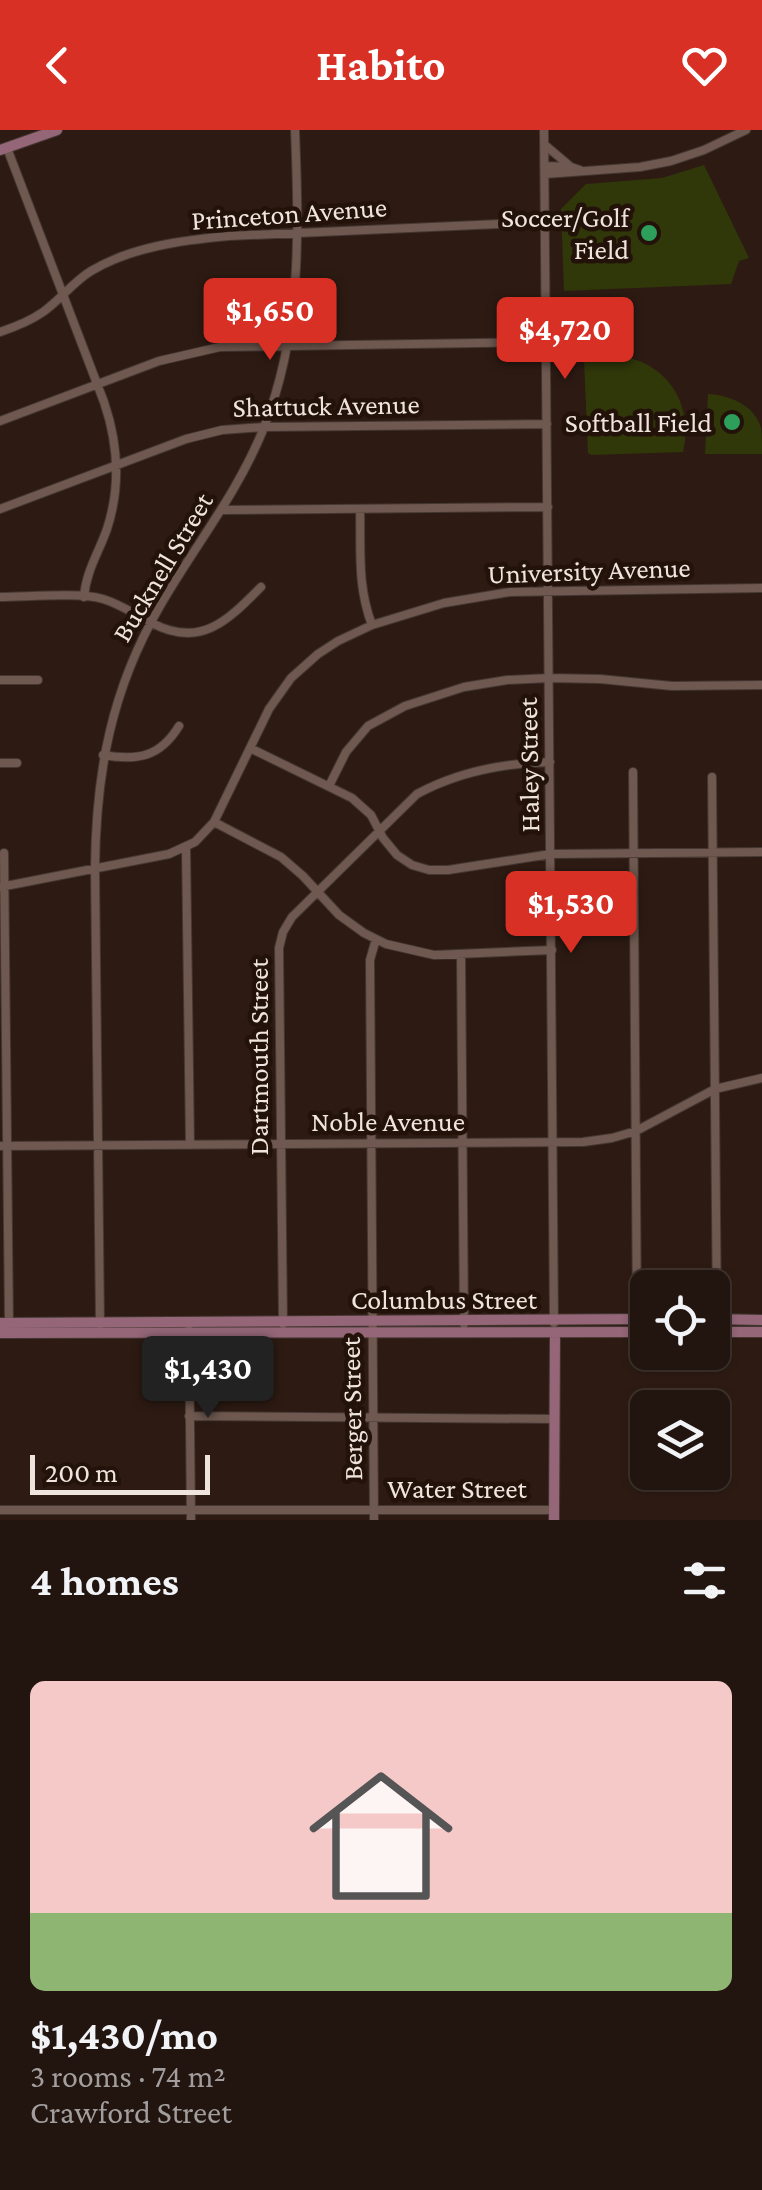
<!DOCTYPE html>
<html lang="en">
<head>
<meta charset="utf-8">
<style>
	:root { --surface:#22140e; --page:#2e211c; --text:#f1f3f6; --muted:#a29e9e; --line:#3f332e; --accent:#d93025 }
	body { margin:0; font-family:"Crimson Pro",serif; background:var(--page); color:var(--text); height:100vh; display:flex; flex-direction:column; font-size:38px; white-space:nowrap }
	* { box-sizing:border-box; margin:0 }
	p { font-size:32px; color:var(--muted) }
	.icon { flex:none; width:55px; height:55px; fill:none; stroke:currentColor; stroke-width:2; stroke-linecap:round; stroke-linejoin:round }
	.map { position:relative; height:1390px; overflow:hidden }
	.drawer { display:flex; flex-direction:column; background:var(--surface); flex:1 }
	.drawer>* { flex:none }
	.tools { position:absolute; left:630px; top:1140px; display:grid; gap:20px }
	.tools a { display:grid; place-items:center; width:100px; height:100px; border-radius:15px; background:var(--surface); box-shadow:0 2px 8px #0004,0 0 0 2px var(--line); font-size:50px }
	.scale { position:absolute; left:30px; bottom:25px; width:180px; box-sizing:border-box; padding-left:10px; border:5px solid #f0e4de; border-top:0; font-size:28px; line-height:35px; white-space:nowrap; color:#f0e4de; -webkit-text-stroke:8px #23120a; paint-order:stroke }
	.price { position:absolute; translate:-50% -85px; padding:0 22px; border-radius:10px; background:var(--accent); color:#fff; font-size:32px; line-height:65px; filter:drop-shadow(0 2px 5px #0008) }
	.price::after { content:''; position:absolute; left:50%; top:60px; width:30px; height:22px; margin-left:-15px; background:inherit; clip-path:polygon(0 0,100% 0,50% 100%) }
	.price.current { background:#222; color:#fff }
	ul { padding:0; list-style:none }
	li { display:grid; align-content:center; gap:20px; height:530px; padding:0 30px }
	li span { display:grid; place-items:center; height:310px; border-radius:15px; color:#555 }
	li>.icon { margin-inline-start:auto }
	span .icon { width:180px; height:180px; fill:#fffc; stroke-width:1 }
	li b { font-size:42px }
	h2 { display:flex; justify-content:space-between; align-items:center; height:120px; padding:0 30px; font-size:42px }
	header { display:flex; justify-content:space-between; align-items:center; height:130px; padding:0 30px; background:var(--accent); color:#fff; font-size:45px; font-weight:700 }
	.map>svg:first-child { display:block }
	.green { fill:#303709 }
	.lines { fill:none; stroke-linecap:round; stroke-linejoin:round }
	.minor-casing { stroke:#443732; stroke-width:10 }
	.major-casing { stroke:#443732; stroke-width:12 }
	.minor { stroke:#6e584f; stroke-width:8 }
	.major { stroke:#946677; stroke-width:10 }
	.leisure-dot { fill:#2e9e5b; stroke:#23120a; stroke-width:4 }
	.labels { text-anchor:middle; stroke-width:9; stroke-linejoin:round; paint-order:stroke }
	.street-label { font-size:28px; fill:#f0e4de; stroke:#23120a }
	.poi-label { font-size:28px; fill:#f0e4de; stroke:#23120a; text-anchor:end }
</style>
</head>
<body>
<header><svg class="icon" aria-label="back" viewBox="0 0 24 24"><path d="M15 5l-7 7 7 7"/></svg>Habito<svg class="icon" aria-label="heart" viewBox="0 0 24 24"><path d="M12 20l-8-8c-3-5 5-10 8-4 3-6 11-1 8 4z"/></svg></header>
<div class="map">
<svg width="762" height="1390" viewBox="0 0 762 1390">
	<rect width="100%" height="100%" fill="#2d1b13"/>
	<!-- green -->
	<path class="green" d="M704 35 749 128 739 131 731 154 564 161 561 79 586 54 662 48Z
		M611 225C664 228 695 271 683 322L591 325 588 323 584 230Z
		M708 264C729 265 755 275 761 298 762 306 762 316 762 324H705Z"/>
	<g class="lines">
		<!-- minor casing -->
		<g class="minor-casing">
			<path id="minor" d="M544 0 554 1193
				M545 15 571 37
				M7 18 104 272C118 313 121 356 107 399 99 422 86 441 84 467
				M545 36 571 37 580 40
				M545 44 640 37 671 31 704 20 746 0
				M0 202C15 197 30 191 43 182 60 170 73 152 91 141 131 117 183 110 229 106L545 92
				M0 291 159 231 220 217 546 212
				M0 379 186 309 222 300 264 297 547 294
				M360 379C361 420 357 456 372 495
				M222 380 548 377
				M0 467C27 467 79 462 103 469 120 474 136 485 152 493 201 519 228 490 261 457
				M0 550H38
				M250 618 352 668 371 685 383 708 397 725 412 735 429 740H448L551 724 762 722
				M103 625C138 631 160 627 179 596
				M0 633H17
				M633 642 637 1189
				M712 647 717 1189
				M329 656 346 622 368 596 405 576 464 557 507 550 549 548 600 549 672 556 762 555
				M214 692 281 727 303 746 339 785 364 803 386 814 434 825 552 820
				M186 717 190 1015
				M4 723 9 1194
				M0 757 169 724 195 712 214 692 269 579 291 548 318 524 338 511 372 495 444 473 510 462 762 458
				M461 825 464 1194
				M0 1016 583 1012 612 1008 636 1001 715 959 762 948
				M100 1194 95 738C96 643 111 560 160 476 194 417 237 364 263 300 302 203 299 102 295 0
				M283 1194 279 818 283 802 292 787 417 664C458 642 503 633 550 632
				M189 1200 191 1390
				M189 1286 555 1289
				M0 1380H554
				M374 1390 370 830 376 809"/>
		</g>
		<!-- major casing -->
		<g class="major-casing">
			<path id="major" d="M0 20 57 0
				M712 1189 762 1190
				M0 1193 648 1189
				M712 1202H762
				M0 1203 648 1202
				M554 1390 555 1203"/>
		</g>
		<!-- minor -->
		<use href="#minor" class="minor"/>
		<!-- major -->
		<use href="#major" class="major"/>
	</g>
	<!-- markers -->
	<g class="leisure-dot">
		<circle cx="649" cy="103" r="10"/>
		<circle cx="732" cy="292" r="10"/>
	</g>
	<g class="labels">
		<!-- street labels -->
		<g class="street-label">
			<text transform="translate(289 83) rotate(-4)" y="10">Princeton Avenue</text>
			<text transform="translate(326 275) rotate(-1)" y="10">Shattuck Avenue</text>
			<text transform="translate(162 437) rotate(-59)" y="10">Bucknell Street</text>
			<text transform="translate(589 440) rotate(-2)" y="10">University Avenue</text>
			<text transform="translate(528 635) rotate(-91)" y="10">Haley Street</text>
			<text transform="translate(258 927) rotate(-90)" y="10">Dartmouth Street</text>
			<text x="388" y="1001">Noble Avenue</text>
			<text x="444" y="1179">Columbus Street</text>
			<text transform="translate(351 1279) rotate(-91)" y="10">Berger Street</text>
			<text x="457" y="1368">Water Street</text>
		</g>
		<!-- poi labels -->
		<g class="poi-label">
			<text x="629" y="97">Soccer/Golf<tspan x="629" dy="32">Field</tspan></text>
			<text x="712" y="302">Softball Field</text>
		</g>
	</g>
</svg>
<div class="tools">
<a><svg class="icon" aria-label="locate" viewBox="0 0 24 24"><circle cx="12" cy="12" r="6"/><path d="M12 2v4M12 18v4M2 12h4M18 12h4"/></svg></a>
<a><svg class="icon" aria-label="layers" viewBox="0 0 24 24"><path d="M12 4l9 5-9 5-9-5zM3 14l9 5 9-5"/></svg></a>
</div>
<div class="scale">200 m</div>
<b class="price" style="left:270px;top:233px">$1,650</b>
<b class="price" style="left:565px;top:252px">$4,720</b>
<b class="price" style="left:571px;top:826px">$1,530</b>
<b class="price current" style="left:208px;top:1291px">$1,430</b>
</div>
<section class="drawer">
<h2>4 homes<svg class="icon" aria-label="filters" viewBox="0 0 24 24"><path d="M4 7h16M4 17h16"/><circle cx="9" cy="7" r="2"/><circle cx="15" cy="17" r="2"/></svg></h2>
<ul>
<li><span style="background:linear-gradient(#f6c9c9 75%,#8fb573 0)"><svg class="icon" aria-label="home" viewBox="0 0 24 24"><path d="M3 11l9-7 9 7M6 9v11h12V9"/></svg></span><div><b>$1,430/mo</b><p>3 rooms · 74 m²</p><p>Crawford Street</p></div></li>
</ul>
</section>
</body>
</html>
